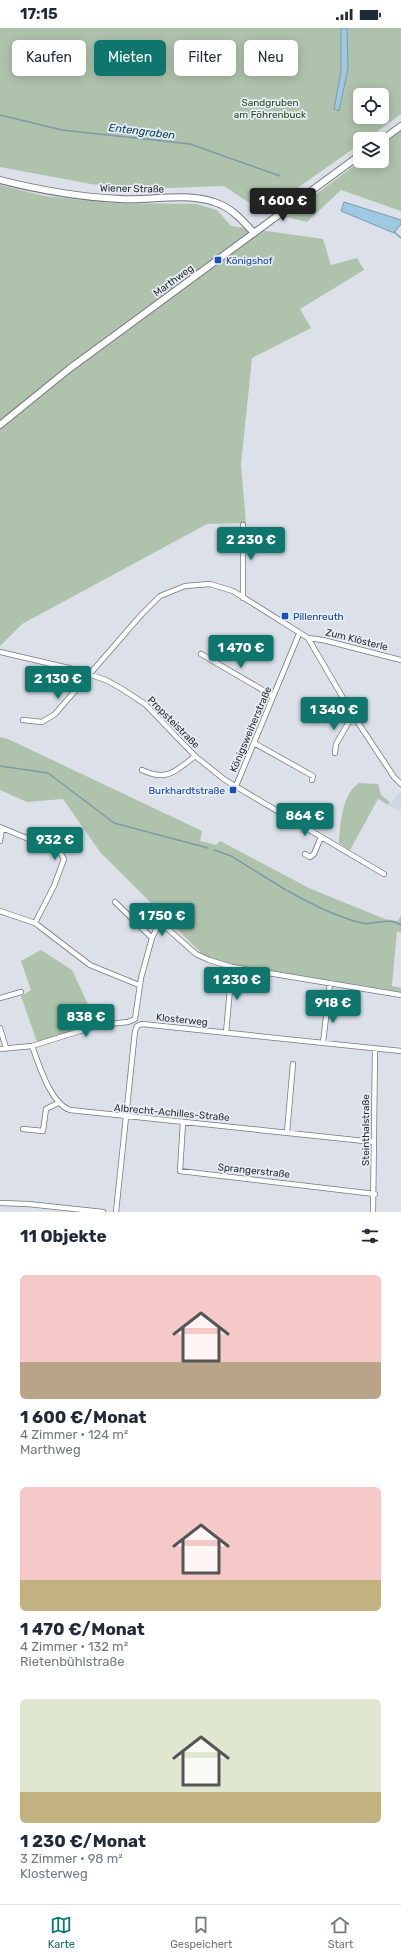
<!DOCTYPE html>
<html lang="de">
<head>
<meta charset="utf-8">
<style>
	:root { --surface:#fff; --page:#f2f2f3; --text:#1f2937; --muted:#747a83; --line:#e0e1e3; --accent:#0f766e }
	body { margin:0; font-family:Rubik,sans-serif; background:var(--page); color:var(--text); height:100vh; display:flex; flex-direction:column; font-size:15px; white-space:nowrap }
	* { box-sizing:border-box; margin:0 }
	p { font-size:13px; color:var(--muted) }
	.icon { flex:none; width:22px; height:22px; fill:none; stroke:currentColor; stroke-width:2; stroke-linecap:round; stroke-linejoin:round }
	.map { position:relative; height:1184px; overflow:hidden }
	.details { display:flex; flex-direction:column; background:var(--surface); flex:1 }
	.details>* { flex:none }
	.guide { position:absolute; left:12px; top:12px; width:377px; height:36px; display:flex; gap:8px }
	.buttons { position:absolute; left:353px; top:60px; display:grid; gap:8px }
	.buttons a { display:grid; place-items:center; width:36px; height:36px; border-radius:6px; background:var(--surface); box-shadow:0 2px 10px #0003; font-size:20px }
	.price { position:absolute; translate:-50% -34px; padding:0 9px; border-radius:4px; background:var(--accent); color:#fff; font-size:13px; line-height:26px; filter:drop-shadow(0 1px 2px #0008) }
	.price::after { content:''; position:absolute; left:50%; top:24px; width:12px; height:9px; margin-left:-6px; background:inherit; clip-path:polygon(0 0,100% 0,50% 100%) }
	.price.active { background:#222; color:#fff }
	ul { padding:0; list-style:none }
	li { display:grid; align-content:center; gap:8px; height:212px; padding:0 20px }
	li span { display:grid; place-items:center; height:124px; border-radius:6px; color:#555 }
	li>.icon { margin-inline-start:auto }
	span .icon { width:72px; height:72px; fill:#fffc; stroke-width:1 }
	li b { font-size:17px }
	h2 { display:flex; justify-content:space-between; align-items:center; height:48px; padding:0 20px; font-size:17px }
	.chip { padding:0 14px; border-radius:6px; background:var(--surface); box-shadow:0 2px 10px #0003; font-size:14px; line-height:36px }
	.chip.active { background:var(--accent); color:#fff }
	.status { display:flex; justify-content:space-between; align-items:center; height:28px; padding:0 20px; background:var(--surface); direction:ltr }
	.status svg { height:11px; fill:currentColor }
	.tab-bar { display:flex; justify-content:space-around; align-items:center; height:56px; border-top:1px solid var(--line); background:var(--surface); font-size:11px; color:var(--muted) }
	.tab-bar a { display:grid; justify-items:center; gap:2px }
	.tab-bar .active { color:var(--accent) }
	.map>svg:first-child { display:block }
	.built { fill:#ccd6e5 }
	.green { fill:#afc2ac; fill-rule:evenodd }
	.water { fill:#9fc9e2; stroke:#7c9aac }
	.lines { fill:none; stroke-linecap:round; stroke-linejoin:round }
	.stream { stroke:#7c9aac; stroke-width:1.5 }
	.street-casing { stroke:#747981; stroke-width:6 }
	.secondary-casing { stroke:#747981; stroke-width:8 }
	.street { stroke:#fff; stroke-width:4.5 }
	.secondary { stroke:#fff; stroke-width:6 }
	.transit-dot { fill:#1a4fb4; stroke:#e8eef6; stroke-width:1.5 }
	.labels { text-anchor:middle; stroke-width:3.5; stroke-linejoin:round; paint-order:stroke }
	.park-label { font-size:10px; fill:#234a1c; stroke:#e8eef6 }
	.street-label { font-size:10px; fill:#292b2e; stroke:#e8eef6 }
	.transit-label { font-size:10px; fill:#164399; stroke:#e8eef6; text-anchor:start }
	.water-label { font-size:11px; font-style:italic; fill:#023b54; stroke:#e8eef6 }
</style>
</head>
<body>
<div class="status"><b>17:15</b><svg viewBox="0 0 49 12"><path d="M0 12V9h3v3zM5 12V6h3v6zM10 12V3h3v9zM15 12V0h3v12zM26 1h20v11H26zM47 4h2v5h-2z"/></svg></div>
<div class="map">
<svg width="401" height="1184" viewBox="0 0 401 1184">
	<rect width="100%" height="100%" fill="#dbe0e9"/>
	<!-- built -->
	<path class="built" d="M401 763V785L389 777Z"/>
	<!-- green -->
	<path class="green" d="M0 0H401V86L367 111H360V116L269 180 248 174 224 158 141 161 91 156 0 139ZM360 67H382V89H360Z
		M401 102V183L341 162 307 194 286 189 360 133H382V117Z
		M0 157 45 168 109 175 196 176 217 182 231 198 323 211 331 237 357 230 364 242 300 281 311 300 252 330 241 436 246 495 207 496 22 596 0 618Z
		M0 709 8 711 202 803 200 813 216 817 220 813 311 861 385 891 398 893 401 888V905L397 903 392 958 401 960V964L208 932 100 824 63 771 27 774 0 762Z
		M359 755 378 756 381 767 390 774 388 777 378 771 350 822 339 815C340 797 342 766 359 755Z
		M41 922 72 942 97 996 37 1014 21 968 31 962 21 933Z"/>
	<!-- water -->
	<path class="water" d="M341 0H347L348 40 339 83 334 81 341 44Z
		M344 174 401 192V196L394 205 341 183Z"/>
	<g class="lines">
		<!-- stream -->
		<path class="stream" d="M0 87 62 102 190 116 280 148
			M394 204 401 210
			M0 738 48 745 114 795 208 820
			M214 822 231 828 286 862
			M288 863C311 876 336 889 362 895 376 898 387 888 401 897"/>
		<!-- street casing -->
		<g class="street-casing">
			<path id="street" d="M243 497V570
				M308 610 323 612 401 632
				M0 624 73 641 106 652 122 661 145 676 195 728 225 752 384 846
				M201 626 273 668
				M23 692 42 694 55 686 141 587 160 568 185 558 210 556 233 563 308 610 353 687 394 749 401 756
				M254 715 313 748 312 752
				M335 725 336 716 353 687
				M142 742C167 754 176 743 195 728
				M236 758 299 606
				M0 799 60 824 64 831 54 858 35 895
				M0 813 2 800
				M305 826 310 829 314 826 321 809
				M115 874 152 910
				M0 883 35 895 90 937 139 957
				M0 970 21 964
				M0 1000 6 1020
				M226 1005 232 939
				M323 1015 330 955
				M32 1018C39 1036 50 1075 70 1082L374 1114
				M0 1021 32 1018 99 997 128 994 135 991 141 950 152 910 160 894 196 926 209 932 232 939 401 967
				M183 1094 180 1143 375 1166
				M23 1101 43 1103 46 1081 58 1075
				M287 1104 293 1036
				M0 1175 28 1176 103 1184
				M116 1184 135 1003 137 998 142 996 401 1023
				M373 1184 375 1021"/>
		</g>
		<!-- secondary casing -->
		<g class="secondary-casing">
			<path id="secondary" d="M382 112 401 98
				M0 152C39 162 79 169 120 171 150 173 185 164 214 174 231 179 242 192 254 205
				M0 397 69 341 360 127"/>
		</g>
		<!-- street -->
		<use href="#street" class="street"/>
		<!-- secondary -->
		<use href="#secondary" class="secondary"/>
	</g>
	<!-- markers -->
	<g class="transit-dot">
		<rect x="214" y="228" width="8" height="8" rx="2"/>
		<rect x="281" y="584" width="8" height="8" rx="2"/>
		<rect x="229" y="758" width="8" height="8" rx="2"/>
	</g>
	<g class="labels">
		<!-- park labels -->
		<g class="park-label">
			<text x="270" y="78">Sandgruben<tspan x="270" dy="12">am Föhrenbuck</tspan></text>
		</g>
		<!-- street labels -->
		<g class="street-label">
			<text transform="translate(132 160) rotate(1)" y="4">Wiener Straße</text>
			<text transform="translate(173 252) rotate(-36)" y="4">Marthweg</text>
			<text transform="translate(357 611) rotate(14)" y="4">Zum Klösterle</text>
			<text transform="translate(174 694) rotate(45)" y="4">Propsteistraße</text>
			<text transform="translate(250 701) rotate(-67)" y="4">Königsweiherstraße</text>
			<text transform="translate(182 991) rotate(6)" y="4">Klosterweg</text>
			<text transform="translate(172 1084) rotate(5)" y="4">Albrecht-Achilles-Straße</text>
			<text transform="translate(365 1102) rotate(-90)" y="4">Steinthalstraße</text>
			<text transform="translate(254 1142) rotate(6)" y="4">Sprangerstraße</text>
		</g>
		<!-- transit labels -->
		<g class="transit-label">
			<text x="226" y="236">Königshof</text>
			<text x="293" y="592">Pillenreuth</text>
			<text x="225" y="766" text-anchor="end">Burkhardtstraße</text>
		</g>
		<!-- water labels -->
		<g class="water-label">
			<text transform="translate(142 103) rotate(7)" y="4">Entengraben</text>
		</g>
	</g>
</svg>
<div class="buttons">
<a><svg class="icon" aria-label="locate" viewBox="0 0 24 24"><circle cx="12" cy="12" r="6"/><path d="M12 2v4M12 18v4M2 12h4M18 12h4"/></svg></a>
<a><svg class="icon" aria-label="layers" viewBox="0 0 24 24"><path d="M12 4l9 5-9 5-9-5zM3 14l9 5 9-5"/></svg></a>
</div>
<b class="price active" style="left:283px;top:194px">1 600 €</b>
<b class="price" style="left:251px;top:533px">2 230 €</b>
<b class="price" style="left:241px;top:641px">1 470 €</b>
<b class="price" style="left:58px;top:672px">2 130 €</b>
<b class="price" style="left:334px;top:703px">1 340 €</b>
<b class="price" style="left:305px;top:809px">864 €</b>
<b class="price" style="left:55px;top:833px">932 €</b>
<b class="price" style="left:162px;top:909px">1 750 €</b>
<b class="price" style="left:237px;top:973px">1 230 €</b>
<b class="price" style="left:333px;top:996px">918 €</b>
<b class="price" style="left:86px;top:1010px">838 €</b>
<div class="guide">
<a class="chip">Kaufen</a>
<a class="chip active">Mieten</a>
<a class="chip">Filter</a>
<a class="chip">Neu</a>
</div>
</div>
<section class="details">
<h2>11 Objekte<svg class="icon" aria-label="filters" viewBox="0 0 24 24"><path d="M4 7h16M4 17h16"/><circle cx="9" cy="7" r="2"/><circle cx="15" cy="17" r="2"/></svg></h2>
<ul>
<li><span style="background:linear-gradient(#f6c9c9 70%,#b9a48a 0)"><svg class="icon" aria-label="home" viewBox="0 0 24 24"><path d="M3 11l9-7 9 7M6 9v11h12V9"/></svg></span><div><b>1 600 €/Monat</b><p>4 Zimmer · 124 m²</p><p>Marthweg</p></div></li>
<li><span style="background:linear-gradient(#f6c9c9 75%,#c2b280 0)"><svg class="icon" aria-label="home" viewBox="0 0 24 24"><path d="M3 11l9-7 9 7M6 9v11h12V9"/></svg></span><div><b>1 470 €/Monat</b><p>4 Zimmer · 132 m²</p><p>Rietenbühlstraße</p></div></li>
<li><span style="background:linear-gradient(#dfe7d0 75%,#c2b280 0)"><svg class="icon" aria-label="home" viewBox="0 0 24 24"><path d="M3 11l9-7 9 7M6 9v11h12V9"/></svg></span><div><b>1 230 €/Monat</b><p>3 Zimmer · 98 m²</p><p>Klosterweg</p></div></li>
</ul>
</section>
<nav class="tab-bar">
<a class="active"><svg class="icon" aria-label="map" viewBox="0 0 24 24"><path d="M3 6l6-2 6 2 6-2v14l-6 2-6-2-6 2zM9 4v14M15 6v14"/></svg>Karte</a>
<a><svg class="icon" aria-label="saved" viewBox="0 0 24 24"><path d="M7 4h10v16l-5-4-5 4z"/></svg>Gespeichert</a>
<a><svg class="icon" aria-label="home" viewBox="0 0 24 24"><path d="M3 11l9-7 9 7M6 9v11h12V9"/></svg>Start</a>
</nav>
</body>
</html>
